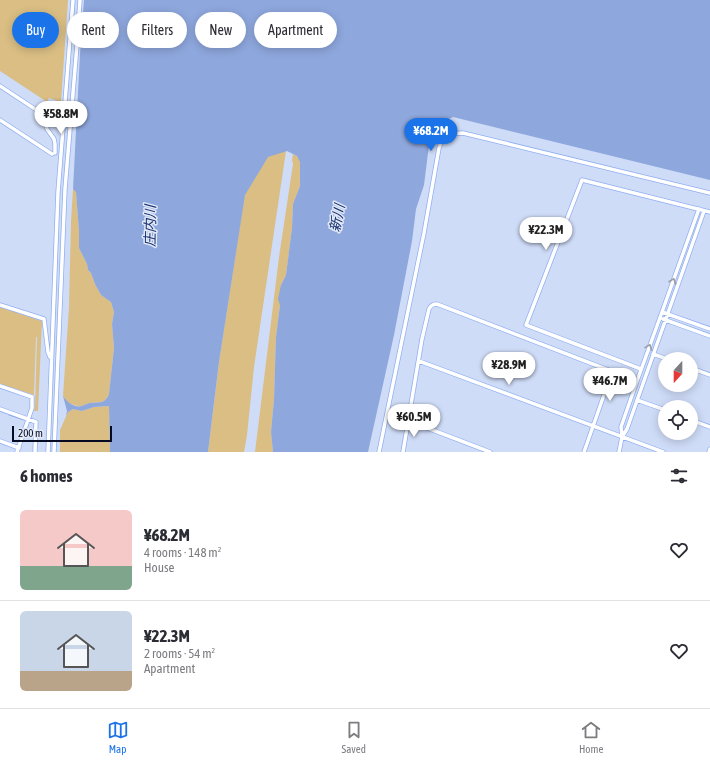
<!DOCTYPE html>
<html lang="en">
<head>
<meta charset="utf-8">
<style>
	:root { --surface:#fff; --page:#f2f2f3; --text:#2b2b33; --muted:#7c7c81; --line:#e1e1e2; --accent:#1a73e8 }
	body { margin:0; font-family:"Asap Condensed","Noto Sans JP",sans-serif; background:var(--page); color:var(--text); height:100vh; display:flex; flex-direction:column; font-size:15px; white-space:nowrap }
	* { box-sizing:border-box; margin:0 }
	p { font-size:13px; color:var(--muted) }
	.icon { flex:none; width:22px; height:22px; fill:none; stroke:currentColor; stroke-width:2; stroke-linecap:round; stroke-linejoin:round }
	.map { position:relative; height:452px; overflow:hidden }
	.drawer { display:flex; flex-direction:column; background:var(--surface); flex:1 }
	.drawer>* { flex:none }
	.top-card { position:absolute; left:12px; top:12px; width:400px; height:36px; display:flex; gap:8px }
	.needle { width:26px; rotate:201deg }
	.fabs { position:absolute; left:658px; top:352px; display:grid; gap:8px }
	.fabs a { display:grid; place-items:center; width:40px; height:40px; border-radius:50%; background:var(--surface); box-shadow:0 2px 10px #0003; font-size:20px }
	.scale { position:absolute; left:12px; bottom:10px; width:100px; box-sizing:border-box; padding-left:4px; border:2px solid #040b23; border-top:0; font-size:11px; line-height:14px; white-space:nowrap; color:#040b23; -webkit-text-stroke:3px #e2e9f7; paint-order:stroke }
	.price { position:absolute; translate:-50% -34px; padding:0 9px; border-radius:14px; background:#fff; color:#222; font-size:13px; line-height:26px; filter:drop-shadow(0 1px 2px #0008) }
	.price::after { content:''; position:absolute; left:50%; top:24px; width:12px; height:9px; margin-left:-6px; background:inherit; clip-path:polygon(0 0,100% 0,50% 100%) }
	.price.on { background:var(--accent); color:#fff }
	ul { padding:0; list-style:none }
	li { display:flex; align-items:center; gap:12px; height:100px; padding:0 20px }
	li+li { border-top:1px solid var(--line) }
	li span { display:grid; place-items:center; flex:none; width:112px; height:80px; border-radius:6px; color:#555 }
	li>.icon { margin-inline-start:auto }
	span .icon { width:48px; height:48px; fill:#fffc; stroke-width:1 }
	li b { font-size:17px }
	h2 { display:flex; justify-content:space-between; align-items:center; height:48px; padding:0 20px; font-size:17px }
	.chip { padding:0 14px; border-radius:18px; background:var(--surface); box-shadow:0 2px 10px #0003; font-size:14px; line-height:36px }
	.chip.on { background:var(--accent); color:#fff }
	.tab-bar { display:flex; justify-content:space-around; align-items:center; height:56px; border-top:1px solid var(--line); background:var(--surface); font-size:11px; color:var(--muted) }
	.tab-bar a { display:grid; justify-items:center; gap:2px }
	.tab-bar .on { color:var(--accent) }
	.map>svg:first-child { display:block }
	.green { fill:#dabe84 }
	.water { fill:#8ea7dd }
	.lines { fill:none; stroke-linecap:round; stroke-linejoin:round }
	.stream { stroke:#8ea7dd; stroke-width:1 }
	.minor-casing { stroke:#90aff1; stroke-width:5 }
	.minor { stroke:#fff; stroke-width:3.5 }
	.oneway { stroke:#9b9da7 }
	.labels { text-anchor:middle; stroke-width:3; stroke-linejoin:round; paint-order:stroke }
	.water-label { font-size:14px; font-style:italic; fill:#183170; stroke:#e2e9f7 }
</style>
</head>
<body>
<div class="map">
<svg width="710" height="452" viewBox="0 0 710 452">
	<rect width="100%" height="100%" fill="#cfdcf8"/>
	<!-- green -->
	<path class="green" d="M0 0H68L61 102 49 98 47 102 0 71Z
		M286 151 254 367 247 435 244 452H208L219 362 251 153Z
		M293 154 297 156 301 162 300 186 293 204 292 228 286 275 281 285 280 305 276 337 274 399 271 432 273 452H255L279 257 293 164 292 160Z
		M73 189 76 191 79 231V248L87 264 88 270 91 273 95 284 101 295 111 302 114 312 112 324 114 348 109 394C105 404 100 402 91 403 87 403 85 405 82 406 78 407 70 404 67 402 66 401 64 397 63 396L69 307 71 222Z
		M0 307 42 321 38 411H34L35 407 37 337H36L34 395 0 384Z
		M109 406 110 452H60V430L68 412 73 409 82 411 94 407Z"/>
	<!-- water -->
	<path class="water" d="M84 0H710V180L453 117 441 123 440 127 430 137 424 185 416 209 412 241 394 335 368 452H273L271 432 274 399 276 337 280 305 278 299 281 285 286 275 292 228 293 204 300 186V162L297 156 287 151 268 157 245 195 219 362 208 452H110L109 406 94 407 82 411 73 409 68 412 66 416 67 411 63 396C67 402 74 408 82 406 85 405 87 403 91 403 100 402 105 404 109 394L114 348 112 324 114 312 111 302 101 295 95 284 91 273 88 270 87 264 79 248V231L76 192 73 189 80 54Z"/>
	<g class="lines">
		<!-- stream -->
		<path class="stream" d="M9 415 24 420"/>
		<!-- minor casing -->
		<g class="minor-casing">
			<path id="minor" d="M0 86 47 117 46 124 47 129 54 139 55 144V153
				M0 120 52 154
				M0 305 44 319 48 352 50 357
				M662 312 710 329
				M663 319 710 336
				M653 354 667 359
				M419 361 663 452
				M691 368 710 375
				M641 369 526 325 582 180 710 212
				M0 386 32 397V408L17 452
				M637 400 665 410
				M0 409 36 422 35 452
				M691 420 710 427
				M409 421 490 452
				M622 436 621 427 637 381 662 312 699 209
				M0 441 19 448
				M48 452 58 192 73 0
				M54 452 65 189 77 45 80 0
				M379 452 424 233 439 148C443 135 450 133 463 133L710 193
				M403 452 422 339 429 309C431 305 433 304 437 304L637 381
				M584 452 612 372
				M619 452 622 437 627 429 704 211
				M709 452 710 449"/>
		</g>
		<!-- minor -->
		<use href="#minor" class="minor"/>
	</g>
	<!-- one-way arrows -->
	<defs><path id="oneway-chevron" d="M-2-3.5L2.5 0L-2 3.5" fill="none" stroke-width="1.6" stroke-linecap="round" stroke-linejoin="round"/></defs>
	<g class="oneway">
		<use href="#oneway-chevron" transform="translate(673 281) rotate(-71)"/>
		<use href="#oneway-chevron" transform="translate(649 347) rotate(-70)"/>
	</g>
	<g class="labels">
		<!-- water labels -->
		<g class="water-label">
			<text transform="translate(337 218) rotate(-79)" y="5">新川</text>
			<text transform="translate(150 226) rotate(-89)" y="5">庄内川</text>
		</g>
	</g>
</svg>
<div class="fabs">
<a><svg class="needle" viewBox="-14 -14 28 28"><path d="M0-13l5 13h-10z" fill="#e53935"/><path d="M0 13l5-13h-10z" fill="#7c7c81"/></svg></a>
<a><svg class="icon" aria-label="locate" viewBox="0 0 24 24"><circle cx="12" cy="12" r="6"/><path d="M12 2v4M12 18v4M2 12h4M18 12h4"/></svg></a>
</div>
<div class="scale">200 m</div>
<b class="price" style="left:61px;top:135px">¥58.8M</b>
<b class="price on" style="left:431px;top:152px">¥68.2M</b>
<b class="price" style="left:546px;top:251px">¥22.3M</b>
<b class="price" style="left:509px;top:386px">¥28.9M</b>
<b class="price" style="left:610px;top:402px">¥46.7M</b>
<b class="price" style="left:414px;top:438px">¥60.5M</b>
<div class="top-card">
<a class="chip on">Buy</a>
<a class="chip">Rent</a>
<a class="chip">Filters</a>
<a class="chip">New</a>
<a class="chip">Apartment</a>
</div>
</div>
<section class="drawer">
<h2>6 homes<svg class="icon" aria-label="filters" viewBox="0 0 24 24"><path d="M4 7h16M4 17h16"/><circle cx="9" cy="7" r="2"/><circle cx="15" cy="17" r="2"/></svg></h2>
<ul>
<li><span style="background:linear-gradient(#f6c9c9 70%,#7fa58c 0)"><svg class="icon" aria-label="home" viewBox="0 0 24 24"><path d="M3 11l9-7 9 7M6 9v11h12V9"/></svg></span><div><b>¥68.2M</b><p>4 rooms · 148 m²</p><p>House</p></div><svg class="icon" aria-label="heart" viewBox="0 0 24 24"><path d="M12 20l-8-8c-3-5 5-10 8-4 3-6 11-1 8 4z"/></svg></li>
<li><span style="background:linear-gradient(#c9d6e8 75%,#b9a48a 0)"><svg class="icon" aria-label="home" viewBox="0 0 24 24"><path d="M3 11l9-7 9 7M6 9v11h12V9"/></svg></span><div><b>¥22.3M</b><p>2 rooms · 54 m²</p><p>Apartment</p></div><svg class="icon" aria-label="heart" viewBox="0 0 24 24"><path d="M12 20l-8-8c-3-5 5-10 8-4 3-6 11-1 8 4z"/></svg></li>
</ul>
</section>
<nav class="tab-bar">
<a class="on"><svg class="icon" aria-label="map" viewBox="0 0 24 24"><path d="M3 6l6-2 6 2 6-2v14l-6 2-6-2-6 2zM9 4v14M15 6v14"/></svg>Map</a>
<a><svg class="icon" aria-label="saved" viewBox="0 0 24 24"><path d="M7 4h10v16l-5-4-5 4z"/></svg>Saved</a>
<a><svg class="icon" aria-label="home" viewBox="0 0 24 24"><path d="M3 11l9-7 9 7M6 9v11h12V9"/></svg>Home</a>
</nav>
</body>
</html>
